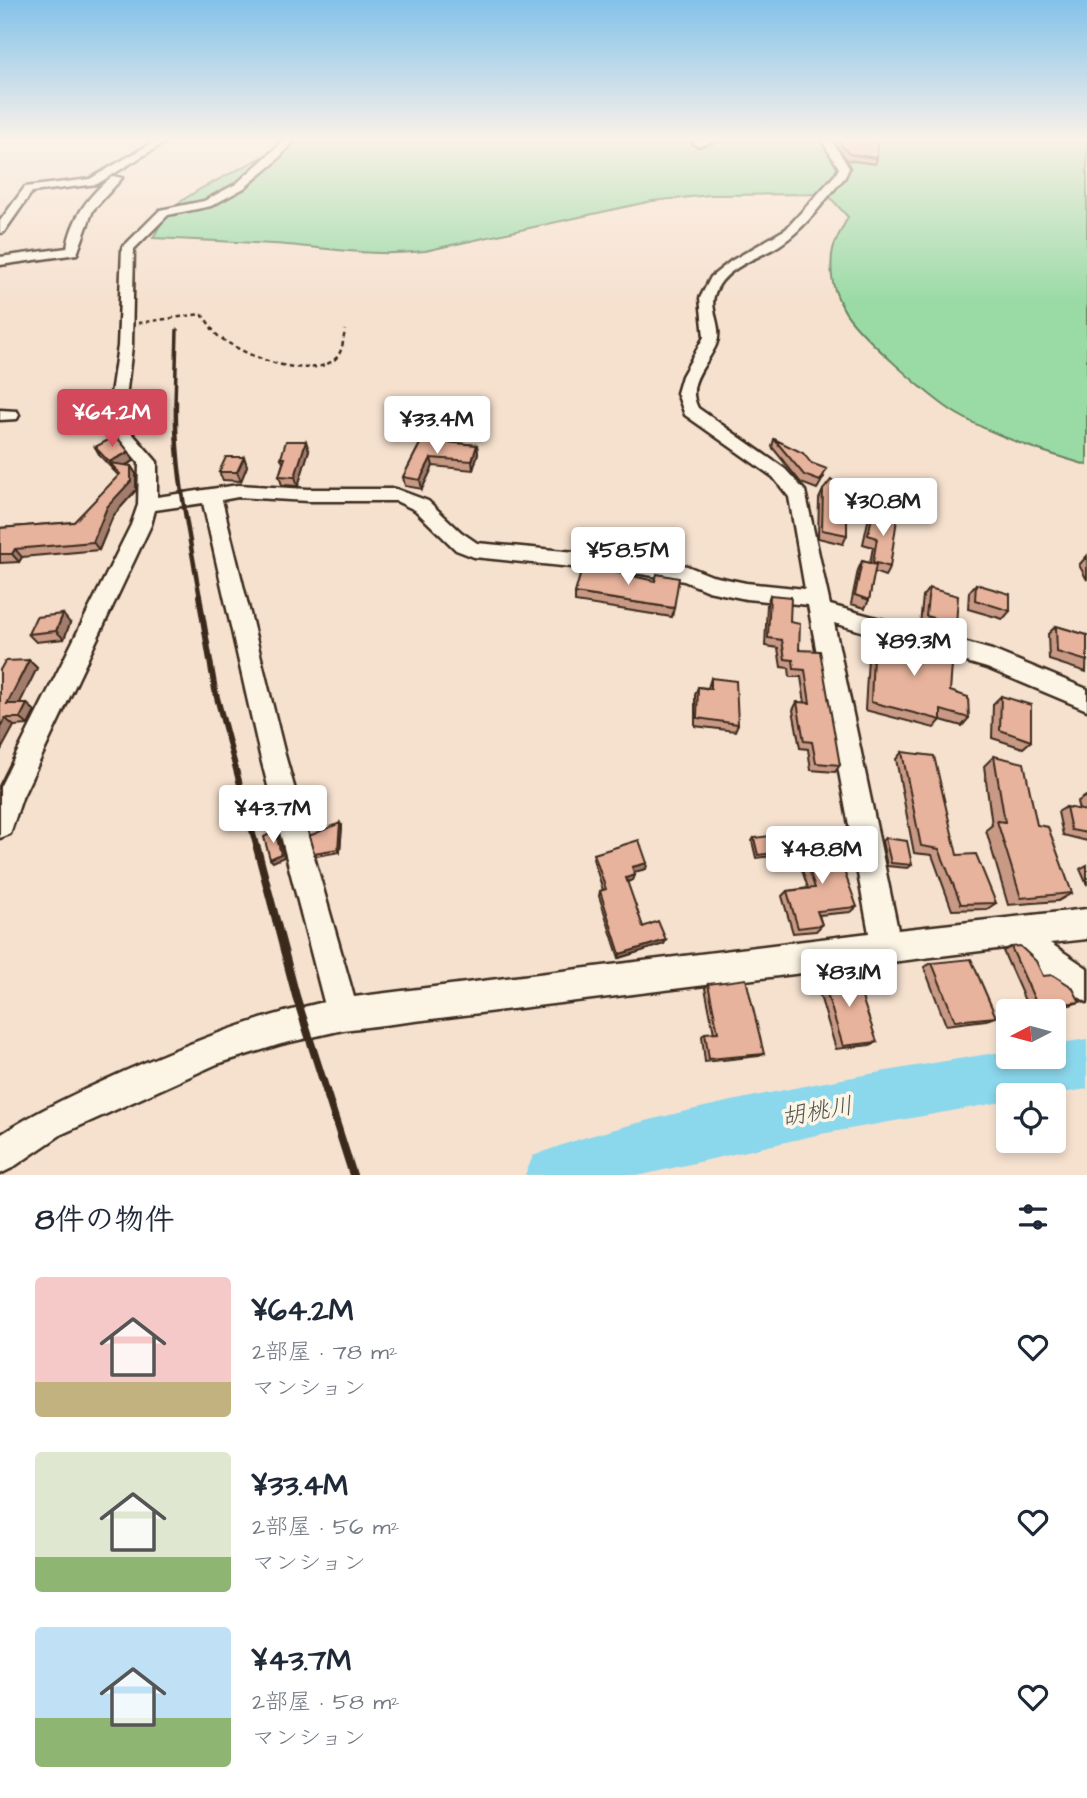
<!DOCTYPE html>
<html lang="ja">
<head>
<meta charset="utf-8">
<style>
	:root { --surface:#fff; --page:#f6f6f7; --text:#1f2937; --muted:#747a83; --accent:#d1495b }
	body { margin:0; font-family:"Architects Daughter","Klee One",sans-serif; background:var(--page); color:var(--text); height:100vh; display:flex; flex-direction:column; font-size:26px; white-space:nowrap }
	* { box-sizing:border-box; margin:0 }
	p { font-size:23px; color:var(--muted) }
	.icon { flex:none; width:38px; height:38px; fill:none; stroke:currentColor; stroke-width:2; stroke-linecap:round; stroke-linejoin:round }
	.map { position:relative; height:1175px; overflow:hidden }
	.drawer { display:flex; flex-direction:column; background:var(--surface); flex:1 }
	.drawer>* { flex:none }
	.needle { width:46px; rotate:264deg }
	.fabs { position:absolute; left:996px; top:999px; display:grid; gap:14px }
	.fabs a { display:grid; place-items:center; width:70px; height:70px; border-radius:7px; background:var(--surface); box-shadow:0 4px 10px #0003; font-size:35px }
	.price { position:absolute; translate:-50% -60px; padding:0 16px; border-radius:7px; background:#fff; color:#222; font-size:23px; line-height:46px; filter:drop-shadow(0 2px 4px #0008) }
	.price::after { content:''; position:absolute; left:50%; top:42px; width:21px; height:16px; margin-left:-10px; background:inherit; clip-path:polygon(0 0,100% 0,50% 100%) }
	.price.active { background:var(--accent); color:#fff }
	ul { padding:0; list-style:none }
	li { display:flex; align-items:center; gap:21px; height:175px; padding:0 35px }
	li span { display:grid; place-items:center; flex:none; width:196px; height:140px; border-radius:7px; color:#555 }
	li>.icon { margin-inline-start:auto }
	span .icon { width:84px; height:84px; fill:#fffc; stroke-width:1 }
	li b { font-size:30px }
	h2 { display:flex; justify-content:space-between; align-items:center; height:84px; padding:0 35px; font-size:30px }
	.map>svg:first-child { display:block }
	.green { fill:#99daa5; stroke:#6a8262; stroke-width:2 }
	.lines { fill:none; stroke-linecap:round; stroke-linejoin:round }
	.river { fill:#8bd7ec; fill-rule:evenodd }
	.minor-casing { stroke:#3b2a1e; stroke-width:5 }
	.path { stroke:#3b2a1e; stroke-width:2.5; stroke-dasharray:4.5 3.5; stroke-linecap:butt }
	.minor { fill:#fcf5e5; fill-rule:evenodd }
	.rail-far3 { stroke:#3b2a1e; stroke-width:3.5 }
	.rail-far2 { stroke:#3b2a1e; stroke-width:4.5 }
	.rail-far1 { stroke:#3b2a1e; stroke-width:6 }
	.rail { stroke:#3b2a1e; stroke-width:8 }
	.wall { fill:#c89a86; stroke:#3b2a1e; stroke-width:2 }
	.shaded-wall { fill:#a27d6d; stroke:#3b2a1e; stroke-width:2 }
	.building { fill:#e8b39c; stroke:#3b2a1e; stroke-width:2 }
	.labels { text-anchor:middle; stroke-width:7; stroke-linejoin:round; paint-order:stroke }
	.near-water-label { font-size:24px; font-style:italic; fill:#4f5552; stroke:#fcf5e5 }
</style>
</head>
<body>
<div class="map">
<svg width="1087" height="1175" viewBox="0 0 1087 1175">
	<rect width="100%" height="100%" fill="#f6e1cf"/>
	<filter id="ink" filterUnits="userSpaceOnUse"><feTurbulence type="fractalNoise" baseFrequency=".0143" numOctaves="2"/><feDisplacementMap in="SourceGraphic" scale="14" xChannelSelector="R" yChannelSelector="G"/><feConvolveMatrix kernelMatrix="1 2 1 2 8 2 1 2 1" color-interpolation-filters="sRGB"/></filter>
	<g filter="url(#ink)">
		<!-- green -->
		<path class="green" d="M297 139H1087V465C1043 452 996 437 957 414 933 400 854 331 843 308 838 299 833 287 832 277 829 247 836 241 848 217L827 194 710 195 652 201 425 251C374 257 336 249 287 245 242 242 197 240 153 238L169 209 200 189Z"/>
		<g class="lines">
			<!-- river -->
			<path class="river" d="M1087 1039V1089L1044 1096H1008V1101L821 1134 642 1175H525L533 1156C581 1136 631 1125 682 1112 790 1087 899 1068 1008 1051V1057H1054V1044Z"/>
			<!-- minor casing -->
			<g class="minor-casing">
				<path id="minor" d="M159 139H170L97 184 32 192 4 232 0 233V221L25 187 90 179Z
					M286 139H296L273 164 244 188 211 206 168 215 134 249 132 346 125 407 131 432 157 462V497L238 485 308 489H396L428 501 461 532 477 543 641 558 687 566 712 576 746 583 805 589 789 497 773 477 685 415 677 393 682 376 704 337 700 298 711 277 731 261 786 229 836 174 839 168 821 139H831L849 168 845 177C822 202 804 232 773 249 753 260 724 269 715 293 708 310 724 327 716 345 706 367 685 383 698 408L785 469 805 491 830 605 992 650 1087 689V710L987 668 834 623 898 930 1087 909V939L1050 943 1087 968V1002L1039 973 1013 947 343 1030 281 1044 217 1064 62 1134 12 1168 0 1174V1135C40 1109 79 1092 123 1072 192 1042 250 1019 324 1002L260 755 203 503 155 510 151 525 22 798 10 834 0 838V787L131 525 138 505 139 463 114 433 109 407 118 346 122 248 160 210 204 201 236 184ZM238 497 308 501H396L415 510 456 550 474 557 641 574 684 581 708 591 746 599 808 605 869 933 354 997 285 755 222 500Z
					M705 139H722L698 146 693 143Z
					M113 176 122 178 93 210 77 254 0 265V257L67 248C72 218 89 194 113 176Z
					M0 410 17 411 19 415 17 419 0 420Z"/>
			</g>
			<!-- path -->
			<path class="path" d="M138 323 201 314C208 320 211 329 217 335 241 355 306 381 334 360 343 353 343 340 345 330"/>
			<!-- minor -->
			<use href="#minor" class="minor"/>
			<!-- rail-far3 -->
			<path class="rail-far3" d="M175 404 177 330"/>
			<!-- rail-far2 -->
			<path class="rail-far2" d="M176 402C174 468 189 533 200 598"/>
			<!-- rail-far1 -->
			<path class="rail-far1" d="M199 596 215 690 257 849"/>
			<!-- rail -->
			<path class="rail" d="M257 848 296 996 353 1175"/>
		</g>
		<!-- wall -->
		<path class="wall" d="M831 139H866L877 158 875 164 847 160Z
			M774 439 811 463 824 477 817 489 801 483 772 447Z
			M422 440 477 445 478 453 473 470 433 466 422 489 405 486 403 477Z
			M95 447 134 461 126 465 131 466 136 474V490L113 516 99 550 22 557 19 562 0 563V528L74 522 119 476 100 456Z
			M309 450 298 486 282 485 279 476 283 463 281 458Z
			M244 457 247 466 241 481 223 480 219 472Z
			M823 490 845 504 847 535 843 544 818 538 819 499Z
			M873 512 890 567 885 576 874 572 869 600 865 608 851 604 858 570 862 561 870 563 873 547 863 544 868 521Z
			M1087 556V580L1079 565Z
			M976 584 1010 611 1003 619 968 609 969 592Z
			M929 588 956 625 950 634 920 625 923 596Z
			M575 593 674 608 672 617 575 602Z
			M770 595 790 622 840 765 835 772 811 770 808 749 800 748 793 710 797 702 805 703 801 677H790L789 668 781 667 778 648 765 646 767 604Z
			M70 623 64 639 36 642 28 634Z
			M1056 626 1087 635 1086 672 1049 660 1048 634Z
			M874 631 950 691 969 718 962 726 941 720 934 728 865 710 869 640Z
			M29 660 37 668 19 704H27L35 711 28 725 14 726 0 750V670Z
			M711 678 738 724 735 731 695 726V695L698 687 708 688Z
			M1001 696 1031 741 1023 748 992 738 993 704Z
			M902 752 957 855 996 903 987 909 952 910 932 855 914 853 896 759Z
			M994 756 1037 825 1072 893 1058 901 1008 905 986 830 992 825 984 766Z
			M1086 796H1087V841L1063 835 1058 812 1066 807 1079 810 1077 802Z
			M342 826 340 852 317 856 314 853Z
			M754 838 775 853 773 856 756 858 752 841Z
			M885 838 912 865 908 868 887 866 882 841Z
			M801 846 857 907 851 912 819 915 822 925 816 931 793 933 782 896 787 891 808 888 796 852Z
			M594 854 647 863 646 869 633 872 635 875 633 880 627 882 643 927 666 940 664 944 619 958 599 896 600 891 603 890 593 859Z
			M1087 865V885L1080 869Z
			M1011 947 1043 976 1080 1002 1070 1005 1029 1010 1003 951Z
			M932 963 996 1017 986 1020 946 1025 924 967Z
			M821 974 877 1042 870 1045 836 1049 815 979Z
			M708 984 764 1054 759 1056 705 1062 702 1036 705 1033H714L705 988Z"/>
		<!-- shaded-wall -->
		<path class="shaded-wall" d="M306 441 309 450 298 486 295 477Z
			M477 445 478 453 473 470 472 461Z
			M129 452 134 461 116 470 110 463 114 471 109 462Z
			M244 457 247 466 241 481 237 472Z
			M431 458 433 466 422 489 420 480Z
			M131 466 136 474V490L113 516 99 550 93 542 107 507Z
			M15 549 22 557 19 562 12 554Z
			M63 614 70 623 64 639 56 631Z
			M29 660 37 668 16 711 7 704Z
			M27 704 35 711 28 725 20 718Z
			M5 718 14 726 1 750 0 727Z
			M340 823 342 826 340 852 338 849Z
			M275 831 278 835 284 857 273 862 270 859Z
			M647 863 646 869 630 873 632 867Z
			M635 875 633 880 624 883 626 878Z
			M666 940 664 944 619 958 620 954Z"/>
		<!-- building -->
		<path class="building" d="M837 139H866L877 142V158L849 154Z
			M116 436 129 452 109 462 95 447Z
			M774 439 803 453 811 463 827 469 820 481 804 475Z
			M422 440 477 445 472 461 431 458 420 480 403 477Z
			M286 441H306L295 477 279 476 285 458H281Z
			M226 457H244L237 472H219Z
			M110 463 131 466V481L107 507 93 542 15 549 12 554H0V528L74 522 120 474Z
			M831 480 849 489V495L842 504 847 505V535L822 530 823 490Z
			M873 512 897 519 890 567 873 562 877 538 868 535Z
			M862 561 876 565 869 600 855 595Z
			M583 565 655 581 657 574 679 578 674 608 575 593Z
			M976 584 1010 594V611L975 600Z
			M929 588 958 596 956 625 926 616Z
			M770 595 791 597 790 622 800 624 799 650 820 651 840 765 816 763 812 742 804 741 797 702 810 703 805 670 794 669 793 660 785 659 782 640 768 638Z
			M63 614 56 631 28 634 36 617Z
			M1056 626 1087 635V661L1057 652Z
			M874 631 953 652 950 691 968 697 969 718 941 710V720L871 702Z
			M29 660 7 704H27L20 718H5L0 727V670L5 661Z
			M711 678 736 681 738 724 697 718 698 687 711 689Z
			M1001 696 1031 705V741L1000 730Z
			M902 752 934 756 957 855 976 854 996 903 961 904 939 849 921 846Z
			M994 756 1024 763 1037 825 1048 827 1072 893 1021 898 997 821 1005 822Z
			M1066 807 1087 811V833L1071 830Z
			M340 823 338 849 314 853 309 836Z
			M275 831 281 854 270 859 264 837Z
			M770 836 775 853 758 855 754 838Z
			M885 838 907 841 912 865 891 863Z
			M639 840 647 863 632 867 635 875 626 878 643 927 658 921 666 940 620 954 600 891 606 889 594 854Z
			M834 843 857 907 817 911 822 925 798 928 787 891 815 888 801 846Z
			M1020 946 1036 961 1043 976 1053 975 1072 987 1080 1002 1038 1007 1011 947Z
			M971 959 996 1017 955 1021 932 963Z
			M853 971 877 1042 843 1046 821 974Z
			M746 979 764 1054 709 1059 705 1033 718 1032 708 984Z"/>
	</g>
	<!-- sky -->
	<linearGradient id="sky" x2="0" y2="1"><stop stop-color="#83c2ea"/><stop offset="0.46" stop-color="#fbf2e9"/><stop offset="1" stop-color="#fbf2e9" stop-opacity="0"/></linearGradient>
	<rect width="1087" height="303" fill="url(#sky)"/>
	<g class="labels">
		<!-- near-water labels -->
		<g class="near-water-label">
			<text transform="translate(817 1111) rotate(-10)" y="8">胡桃川</text>
		</g>
	</g>
</svg>
<div class="fabs">
<a><svg class="needle" viewBox="-14 -14 28 28"><path d="M0-13l5 13h-10z" fill="#e53935"/><path d="M0 13l5-13h-10z" fill="#747a83"/></svg></a>
<a><svg class="icon" aria-label="locate" viewBox="0 0 24 24"><circle cx="12" cy="12" r="6"/><path d="M12 2v4M12 18v4M2 12h4M18 12h4"/></svg></a>
</div>
<b class="price active" style="left:112px;top:449px">¥64.2M</b>
<b class="price" style="left:437px;top:456px">¥33.4M</b>
<b class="price" style="left:883px;top:538px">¥30.8M</b>
<b class="price" style="left:628px;top:587px">¥58.5M</b>
<b class="price" style="left:914px;top:678px">¥89.3M</b>
<b class="price" style="left:273px;top:845px">¥43.7M</b>
<b class="price" style="left:822px;top:886px">¥48.8M</b>
<b class="price" style="left:849px;top:1009px">¥83.1M</b>
</div>
<section class="drawer">
<h2>8件の物件<svg class="icon" aria-label="filters" viewBox="0 0 24 24"><path d="M4 7h16M4 17h16"/><circle cx="9" cy="7" r="2"/><circle cx="15" cy="17" r="2"/></svg></h2>
<ul>
<li><span style="background:linear-gradient(#f6c9c9 75%,#c2b280 0)"><svg class="icon" aria-label="home" viewBox="0 0 24 24"><path d="M3 11l9-7 9 7M6 9v11h12V9"/></svg></span><div><b>¥64.2M</b><p>2部屋 · 78 m²</p><p>マンション</p></div><svg class="icon" aria-label="heart" viewBox="0 0 24 24"><path d="M12 20l-8-8c-3-5 5-10 8-4 3-6 11-1 8 4z"/></svg></li>
<li><span style="background:linear-gradient(#dfe7d0 75%,#8fb573 0)"><svg class="icon" aria-label="home" viewBox="0 0 24 24"><path d="M3 11l9-7 9 7M6 9v11h12V9"/></svg></span><div><b>¥33.4M</b><p>2部屋 · 56 m²</p><p>マンション</p></div><svg class="icon" aria-label="heart" viewBox="0 0 24 24"><path d="M12 20l-8-8c-3-5 5-10 8-4 3-6 11-1 8 4z"/></svg></li>
<li><span style="background:linear-gradient(#bfe0f5 65%,#8fb573 0)"><svg class="icon" aria-label="home" viewBox="0 0 24 24"><path d="M3 11l9-7 9 7M6 9v11h12V9"/></svg></span><div><b>¥43.7M</b><p>2部屋 · 58 m²</p><p>マンション</p></div><svg class="icon" aria-label="heart" viewBox="0 0 24 24"><path d="M12 20l-8-8c-3-5 5-10 8-4 3-6 11-1 8 4z"/></svg></li>
</ul>
</section>
</body>
</html>
